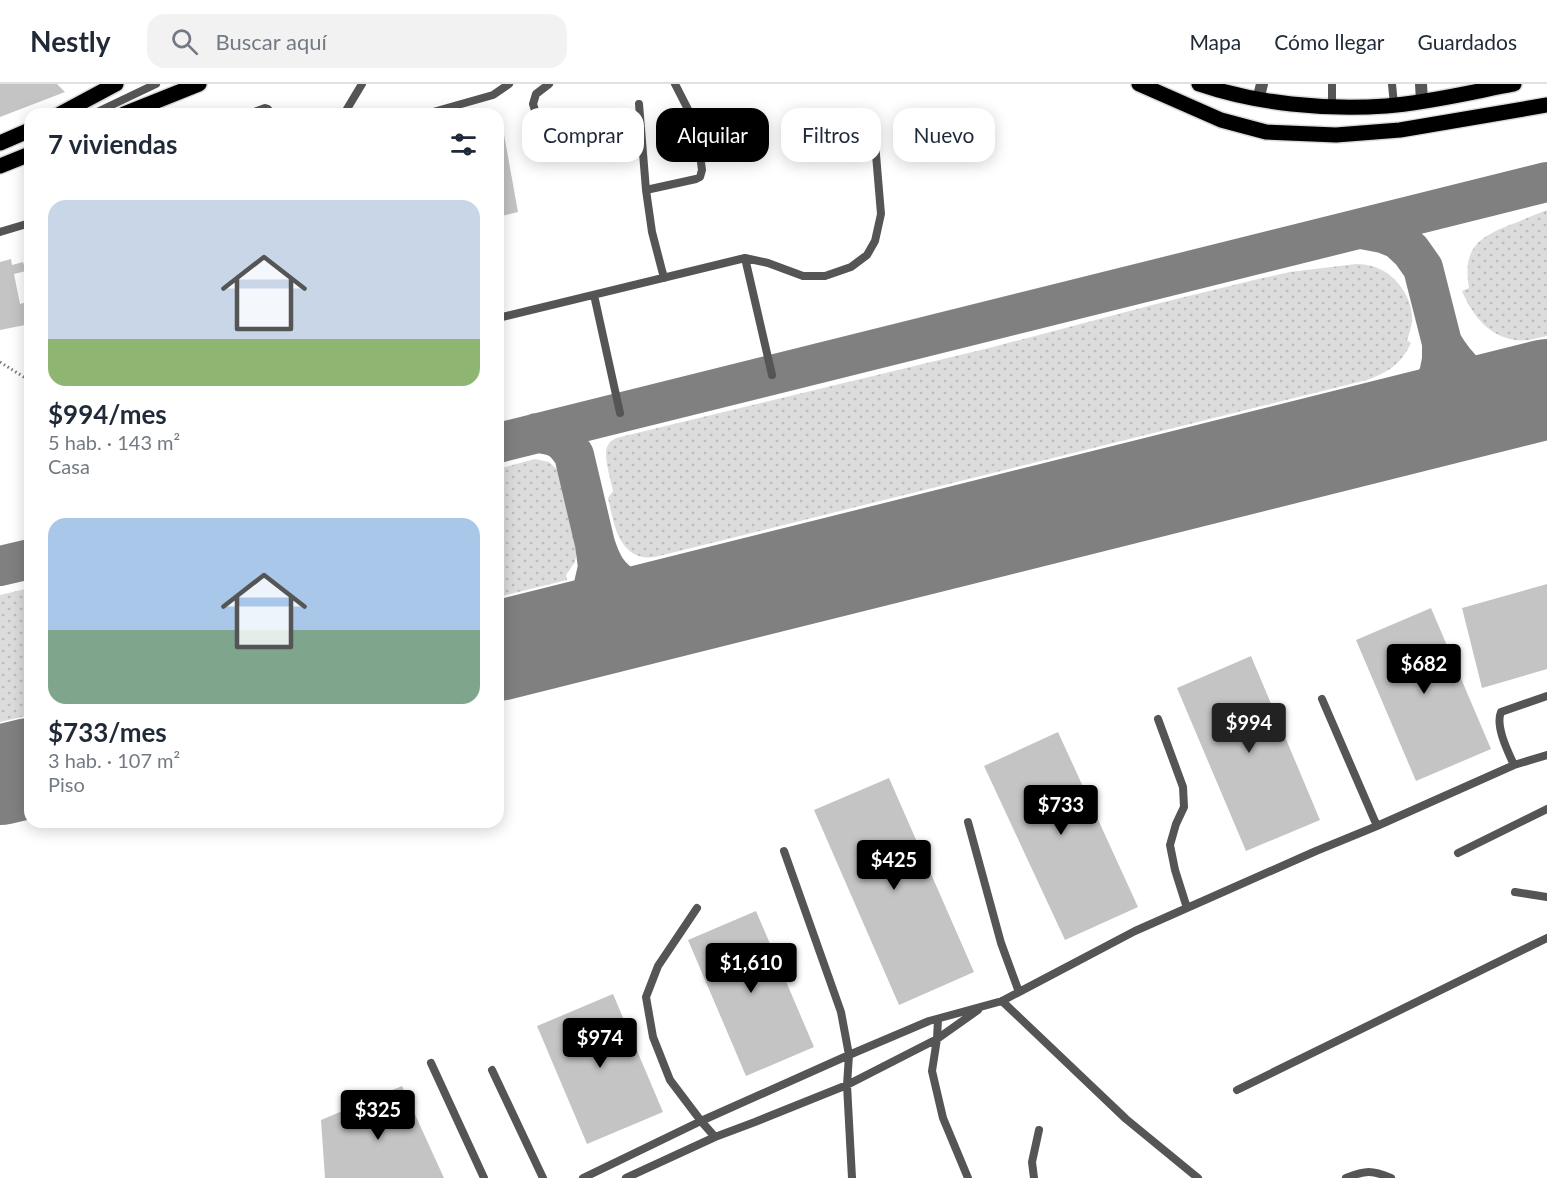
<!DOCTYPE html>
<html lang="es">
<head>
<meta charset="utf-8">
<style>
	:root { --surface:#fff; --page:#f2f2f3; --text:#1f2937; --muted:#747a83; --line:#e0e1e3; --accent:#000 }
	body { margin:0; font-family:Lato,sans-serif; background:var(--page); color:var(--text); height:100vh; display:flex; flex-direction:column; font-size:22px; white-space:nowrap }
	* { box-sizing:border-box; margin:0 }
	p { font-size:20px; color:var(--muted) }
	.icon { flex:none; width:33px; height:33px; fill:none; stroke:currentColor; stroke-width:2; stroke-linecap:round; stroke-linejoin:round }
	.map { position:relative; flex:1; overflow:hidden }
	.drawer { position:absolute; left:24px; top:24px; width:480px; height:720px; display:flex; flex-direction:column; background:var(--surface); border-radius:18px; box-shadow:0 3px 15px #0003 }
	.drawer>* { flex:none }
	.top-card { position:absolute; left:522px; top:24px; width:570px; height:54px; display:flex; gap:12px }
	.price { position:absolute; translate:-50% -51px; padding:0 14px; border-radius:6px; background:var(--accent); color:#fff; font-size:20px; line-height:39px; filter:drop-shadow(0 2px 3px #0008) }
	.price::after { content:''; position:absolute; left:50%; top:36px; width:18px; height:14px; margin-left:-9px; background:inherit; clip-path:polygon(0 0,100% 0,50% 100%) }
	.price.active { background:#222; color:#fff }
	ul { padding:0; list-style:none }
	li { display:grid; align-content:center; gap:12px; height:318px; padding:0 24px }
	li span { display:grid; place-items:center; height:186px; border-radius:18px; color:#555 }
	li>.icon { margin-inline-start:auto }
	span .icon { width:108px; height:108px; fill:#fffc; stroke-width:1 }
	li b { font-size:26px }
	h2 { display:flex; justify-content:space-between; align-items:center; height:72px; padding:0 24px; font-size:26px }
	.pill { padding:0 21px; border-radius:18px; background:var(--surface); box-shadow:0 3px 15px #0003; font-size:21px; line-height:54px }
	.pill.active { background:var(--accent); color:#fff }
	header { display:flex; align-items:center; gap:36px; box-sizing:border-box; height:84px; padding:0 30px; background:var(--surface); border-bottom:2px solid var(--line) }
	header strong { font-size:28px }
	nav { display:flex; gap:33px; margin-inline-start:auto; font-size:21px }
	.search { width:420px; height:54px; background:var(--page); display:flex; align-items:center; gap:15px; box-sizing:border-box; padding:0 21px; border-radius:18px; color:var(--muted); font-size:22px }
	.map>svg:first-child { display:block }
	.grass { fill:url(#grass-dots) }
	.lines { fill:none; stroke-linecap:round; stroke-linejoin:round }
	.taxiway { stroke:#808080; stroke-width:40 }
	.runway { stroke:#808080; stroke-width:100 }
	.building { fill:#c4c4c4 }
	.primary-casing { stroke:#dbdbdb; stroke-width:18 }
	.path { stroke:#777; stroke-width:3; stroke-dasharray:1.5 3; stroke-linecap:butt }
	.lane { stroke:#555; stroke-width:8 }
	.street { stroke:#555; stroke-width:12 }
	.primary { stroke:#000; stroke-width:15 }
</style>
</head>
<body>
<header>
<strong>Nestly</strong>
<div class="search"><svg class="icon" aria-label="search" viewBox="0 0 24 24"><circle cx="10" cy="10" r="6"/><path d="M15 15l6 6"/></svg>Buscar aquí</div>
<nav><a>Mapa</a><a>Cómo llegar</a><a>Guardados</a></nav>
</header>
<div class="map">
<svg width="1547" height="1094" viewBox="0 0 1547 1094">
	<defs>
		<pattern id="grass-dots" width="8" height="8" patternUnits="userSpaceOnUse" patternTransform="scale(1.5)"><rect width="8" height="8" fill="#dcdcdc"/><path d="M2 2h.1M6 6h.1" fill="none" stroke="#bbb" stroke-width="1.8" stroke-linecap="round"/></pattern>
	</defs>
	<rect width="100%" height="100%" fill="#fff"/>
	<!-- grass -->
	<path class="grass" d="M1547 126V252C1541 253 1535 255 1529 256 1495 260 1473 234 1462 207L1469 204C1463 167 1475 155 1507 142 1520 137 1534 131 1547 126Z
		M1356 180C1362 180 1369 181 1375 183 1396 190 1414 215 1412 238 1411 244 1409 251 1407 256L1411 259C1401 280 1389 288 1367 296L655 473C619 478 614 440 608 414L613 407C611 396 602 370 608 361 610 357 613 356 616 354L989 264 1156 220 1254 196 1290 188Z
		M535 375 549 378 559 387 564 396 578 462 575 478 566 491 567 496 498 513V385Z
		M30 504V631L0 638V511Z"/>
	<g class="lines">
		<!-- taxiway -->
		<path class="taxiway" d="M1362 145 1383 149 1398 155 1411 167 1423 184 1442 259V276L1439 291 1420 324 1403 341
			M1442 259C1455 281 1472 301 1498 306 1507 308 1517 309 1526 310
			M537 349C557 351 563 354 574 371L595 460 598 483 590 518 578 536 553 553
			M498 359 1547 98
			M595 460C597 466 599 472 602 478 610 497 634 511 654 517 663 519 673 520 682 521
			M0 482 30 475"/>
		<!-- runway -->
		<path class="runway" d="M498 567 1547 305
			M0 691 30 684"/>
	</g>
	<!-- building -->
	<path class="building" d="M0 0H57L65 8 0 33Z
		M498 34H501L518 128 498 133Z
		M11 175 12 181 23 178 26 187 14 190 20 220 30 217V240L0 246V178Z
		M1547 500V585L1482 604 1462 524Z
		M1431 524 1491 665 1416 697 1356 556Z
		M1251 572 1320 736 1246 767 1177 604Z
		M1058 648 1138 823 1065 856 984 682Z
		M889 694 974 888 899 921 814 726Z
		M756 827 814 963 746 992 688 856Z
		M613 910 663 1028 587 1060 537 942Z
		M402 1002 444 1094H325L321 1036Z"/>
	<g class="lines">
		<!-- primary casing -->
		<g class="primary-casing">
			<path id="primary" d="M1139 0 1221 36 1266 48 1336 51 1400 46 1547 21
				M1199 0C1257 20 1325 26 1386 22 1427 19 1472 8 1514 0
				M60 30 116 0
				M124 30 199 0
				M0 59 30 46
				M0 82 30 70"/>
		</g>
		<!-- path -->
		<path class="path" d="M0 278 30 297"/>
		<!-- lane -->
		<path class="lane" d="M1392 0 1394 21
			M639 20 646 106 652 148 664 194
			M1332 22V0
			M93 30 156 0
			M249 30 265 24 268 25 271 30
			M344 30 362 0
			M426 30 493 11 509 0
			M544 55 533 20 536 10 549 0
			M646 106 696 95 700 93 702 86 696 41 675 0
			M0 148 30 139
			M745 174 772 291
			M594 211 620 329
			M498 234 745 174 768 179 803 192H825L851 183 867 171 875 157 881 130 873 35
			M1322 615 1377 742
			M1158 635 1183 703 1184 723 1176 740 1170 761 1175 786 1187 824
			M1514 681C1508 668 1495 642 1501 628L1547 612
			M968 738 1001 859 1019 908
			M784 767 841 928 849 971 847 1001 852 1094
			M1458 769 1547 725
			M1515 808 1547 813
			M697 824 658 882 646 913 653 953 670 996 701 1037 715 1053
			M1002 917 1126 1035 1198 1094
			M938 935 937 955 932 987 943 1034 968 1094
			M431 979 484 1094
			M492 986 543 1094
			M1237 1006 1547 854
			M583 1094 701 1037 849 971 929 937 1002 917 1135 847 1316 767 1377 742 1514 681 1547 671
			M626 1094 715 1053 755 1038 847 1001 937 955 978 926
			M1034 1094 1032 1078 1039 1046
			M1346 1094C1366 1086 1372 1086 1391 1094"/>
		<!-- street -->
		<path class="street" d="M1421 0 1422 17
			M1258 16 1262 0"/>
		<!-- primary -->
		<use href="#primary" class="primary"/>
	</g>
</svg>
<b class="price" style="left:1424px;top:611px">$682</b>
<b class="price active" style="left:1249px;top:670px">$994</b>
<b class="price" style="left:1061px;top:752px">$733</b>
<b class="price" style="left:894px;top:807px">$425</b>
<b class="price" style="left:751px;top:910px">$1,610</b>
<b class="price" style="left:600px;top:985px">$974</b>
<b class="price" style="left:378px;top:1057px">$325</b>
<div class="top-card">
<a class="pill">Comprar</a>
<a class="pill active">Alquilar</a>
<a class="pill">Filtros</a>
<a class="pill">Nuevo</a>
</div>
<section class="drawer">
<h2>7 viviendas<svg class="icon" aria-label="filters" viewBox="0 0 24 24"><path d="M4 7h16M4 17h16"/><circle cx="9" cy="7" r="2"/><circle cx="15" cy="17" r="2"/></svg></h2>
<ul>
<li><span style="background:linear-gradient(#c9d6e8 75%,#8fb573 0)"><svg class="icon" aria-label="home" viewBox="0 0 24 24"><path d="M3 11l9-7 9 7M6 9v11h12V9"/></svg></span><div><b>$994/mes</b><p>5 hab. · 143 m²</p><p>Casa</p></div></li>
<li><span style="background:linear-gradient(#a9c7e8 60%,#7fa58c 0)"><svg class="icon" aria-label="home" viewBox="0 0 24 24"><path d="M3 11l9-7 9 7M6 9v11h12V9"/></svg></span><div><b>$733/mes</b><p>3 hab. · 107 m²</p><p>Piso</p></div></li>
</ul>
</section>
</div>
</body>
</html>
